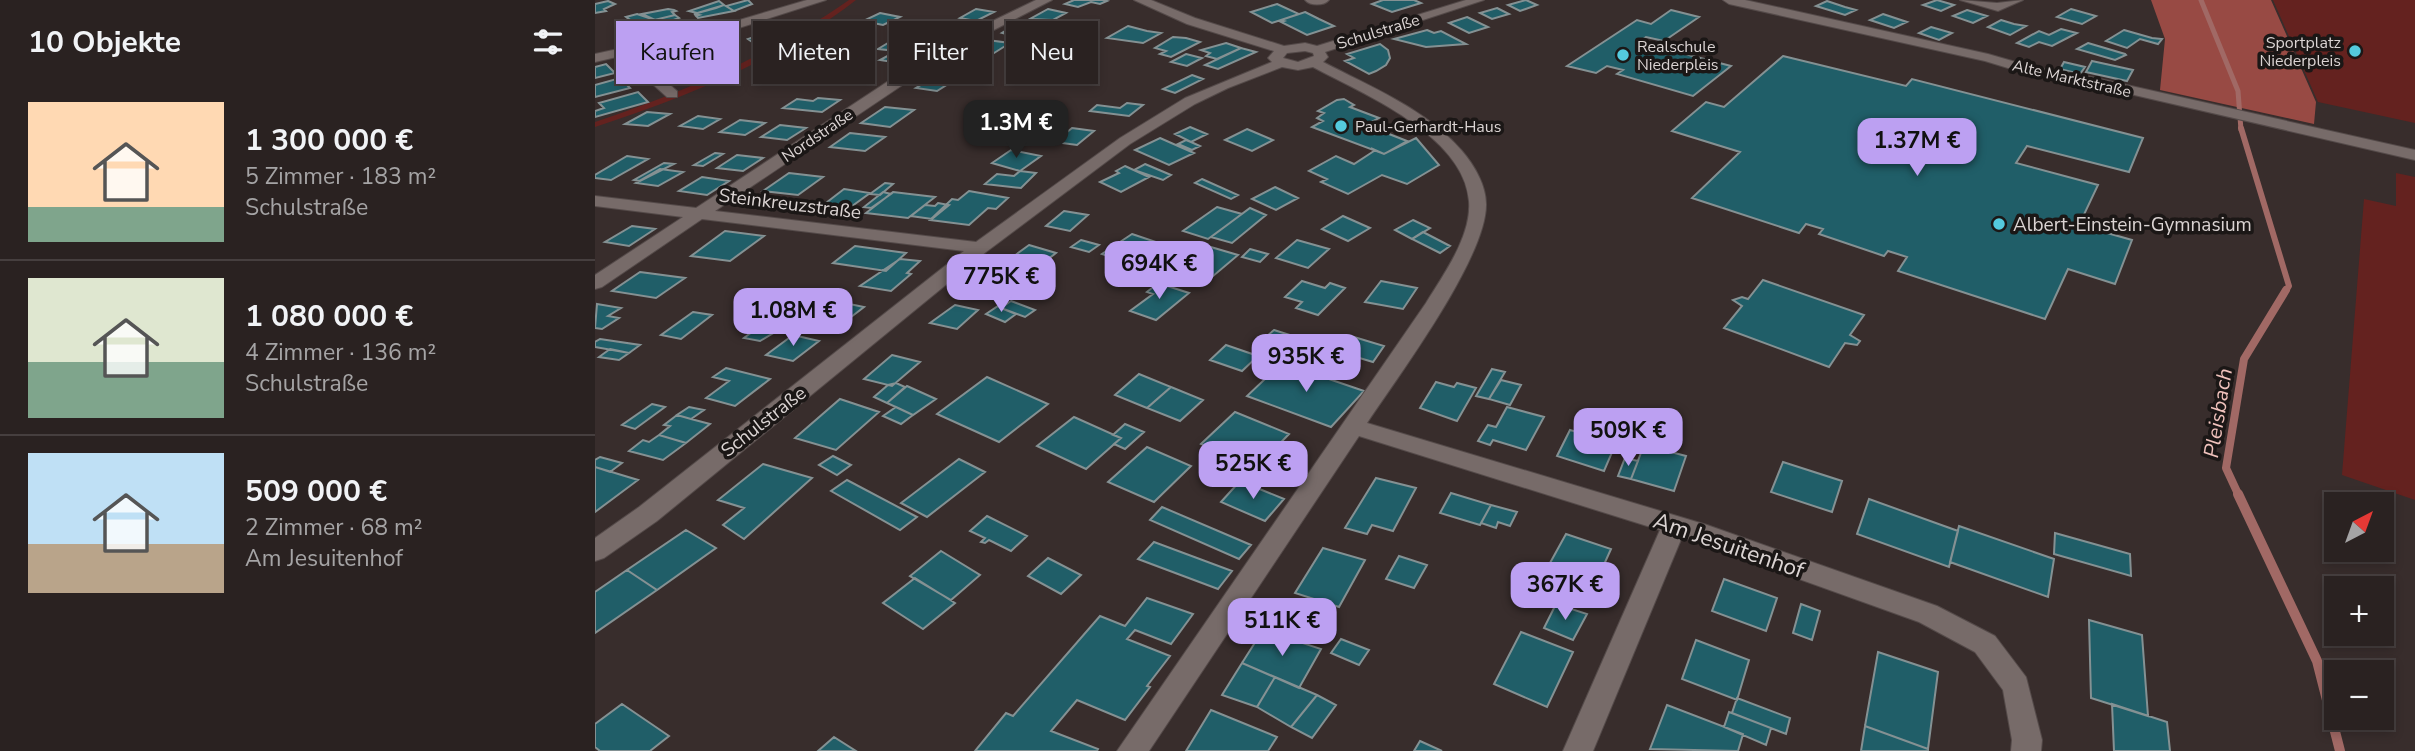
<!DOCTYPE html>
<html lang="de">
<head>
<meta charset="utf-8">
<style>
	:root { --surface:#2a2221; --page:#322a2a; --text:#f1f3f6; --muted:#a5a4a5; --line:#463f3f; --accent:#bca0f2 }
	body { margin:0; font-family:"Nunito Sans",sans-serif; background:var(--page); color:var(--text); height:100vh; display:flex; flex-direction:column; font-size:26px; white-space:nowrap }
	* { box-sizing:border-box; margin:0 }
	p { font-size:23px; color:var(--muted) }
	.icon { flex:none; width:38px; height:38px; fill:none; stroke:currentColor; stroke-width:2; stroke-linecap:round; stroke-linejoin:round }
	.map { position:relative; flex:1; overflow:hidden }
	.details { display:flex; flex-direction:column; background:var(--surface); width:595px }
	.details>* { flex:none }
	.banner { position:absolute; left:21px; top:21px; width:665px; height:63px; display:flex; gap:14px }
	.needle { width:46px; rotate:41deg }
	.buttons { position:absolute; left:1729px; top:492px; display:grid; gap:14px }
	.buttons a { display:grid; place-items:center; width:70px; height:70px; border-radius:0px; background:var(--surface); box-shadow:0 4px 10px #0003,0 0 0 2px var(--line); font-size:35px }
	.price { position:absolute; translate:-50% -60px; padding:0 16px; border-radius:14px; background:var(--accent); color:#111; font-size:23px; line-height:46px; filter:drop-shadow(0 2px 4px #0008) }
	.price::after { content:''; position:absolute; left:50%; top:42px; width:21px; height:16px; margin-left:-10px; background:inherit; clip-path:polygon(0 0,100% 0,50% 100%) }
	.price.on { background:#222; color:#fff }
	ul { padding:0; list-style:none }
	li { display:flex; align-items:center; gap:21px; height:175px; padding:0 28px }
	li+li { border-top:2px solid var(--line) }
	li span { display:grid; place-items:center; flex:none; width:196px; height:140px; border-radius:0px; color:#555 }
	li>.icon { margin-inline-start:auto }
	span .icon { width:84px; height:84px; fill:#fffc; stroke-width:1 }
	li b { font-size:30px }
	h2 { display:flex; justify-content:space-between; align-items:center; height:84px; padding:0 28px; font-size:30px }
	.tag { padding:0 24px; border-radius:0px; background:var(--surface); box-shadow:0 4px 10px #0003,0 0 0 2px var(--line); font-size:24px; line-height:63px }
	.tag.on { background:var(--accent); color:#111 }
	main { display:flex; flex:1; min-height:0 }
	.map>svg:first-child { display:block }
	.green { fill:#64221f }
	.forest { fill:#984a44 }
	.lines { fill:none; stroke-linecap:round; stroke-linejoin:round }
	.stream-far3 { stroke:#a16965; stroke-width:5 }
	.stream-far2 { stroke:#a16965; stroke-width:6 }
	.stream-far1 { stroke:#a16965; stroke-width:8 }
	.stream { stroke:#a16965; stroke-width:10 }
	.building { fill:#205e68; stroke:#849193; stroke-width:2 }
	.minor-casing { stroke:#544a49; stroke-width:2 }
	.minor { fill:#776b69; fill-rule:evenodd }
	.poi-dot { fill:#54cadd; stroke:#1b1716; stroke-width:2.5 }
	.labels { text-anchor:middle; stroke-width:7; stroke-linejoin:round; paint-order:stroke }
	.far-street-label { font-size:16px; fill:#dbd4d3; stroke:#1b1716 }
	.far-poi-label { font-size:16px; fill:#dbd4d3; stroke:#1b1716; text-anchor:start }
	.street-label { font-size:19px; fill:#dbd4d3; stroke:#1b1716 }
	.poi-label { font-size:19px; fill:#dbd4d3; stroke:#1b1716; text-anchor:start }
	.water-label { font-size:21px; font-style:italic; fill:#f0c2bc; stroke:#1b1716 }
	.near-street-label { font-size:23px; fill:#dbd4d3; stroke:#1b1716 }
</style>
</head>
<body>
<main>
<section class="details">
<h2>10 Objekte<svg class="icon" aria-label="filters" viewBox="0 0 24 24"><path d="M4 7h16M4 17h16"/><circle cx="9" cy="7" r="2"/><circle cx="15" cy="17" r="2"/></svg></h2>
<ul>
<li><span style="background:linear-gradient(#ffd9b3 75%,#7fa58c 0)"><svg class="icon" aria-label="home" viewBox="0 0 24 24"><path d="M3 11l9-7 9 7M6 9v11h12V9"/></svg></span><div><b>1 300 000 €</b><p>5 Zimmer · 183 m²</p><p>Schulstraße</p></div></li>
<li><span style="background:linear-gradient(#dfe7d0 60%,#7fa58c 0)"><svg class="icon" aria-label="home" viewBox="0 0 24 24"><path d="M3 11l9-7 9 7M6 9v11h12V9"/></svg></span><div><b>1 080 000 €</b><p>4 Zimmer · 136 m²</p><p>Schulstraße</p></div></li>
<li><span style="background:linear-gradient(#bfe0f5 65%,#b9a48a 0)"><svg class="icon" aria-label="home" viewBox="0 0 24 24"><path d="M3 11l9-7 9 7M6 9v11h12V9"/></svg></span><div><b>509 000 €</b><p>2 Zimmer · 68 m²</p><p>Am Jesuitenhof</p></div></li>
</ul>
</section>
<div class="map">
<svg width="1820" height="751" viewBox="0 0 1820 751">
	<rect width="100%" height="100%" fill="#382d2c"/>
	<!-- green -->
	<path class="green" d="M254 0H261C184 60 92 97 0 127V122C94 90 172 57 254 0Z
		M1678 0H1820V123L1723 102Z
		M1801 173 1820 177V500L1747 475 1769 199 1801 206Z"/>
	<!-- forest -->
	<path class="forest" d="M1556 0H1676L1721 102 1719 124 1565 90 1570 39Z"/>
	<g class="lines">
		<!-- stream-far3 -->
		<path class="stream-far3" d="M1606 0 1643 91 1646 130"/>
		<!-- stream-far2 -->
		<path class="stream-far2" d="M1646 128 1694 286 1690 292"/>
		<!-- stream-far1 -->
		<path class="stream-far1" d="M1644 496 1631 468 1649 359 1691 290"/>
		<!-- stream -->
		<path class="stream" d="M1643 494 1722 661 1745 751"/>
	</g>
	<!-- building -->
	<path class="building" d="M153 0 157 4 139 11 131 6Z
		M479 0H508L512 1 505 4 496 2 483 7 470 4Z
		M788 0H819L826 3 797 12 777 4Z
		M931 0 942 5 925 11 913 5Z
		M1342 0 1359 5 1346 11 1328 5Z
		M13 1 20 4 9 9 11 11 0 13V4Z
		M124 1 129 5 121 8 99 14 102 13 94 11Z
		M1232 1 1250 7 1261 10 1250 15 1221 6Z
		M682 4 704 14 677 23 656 12Z
		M129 5 139 11 103 18 101 16 104 15 99 14Z
		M902 8 914 14 897 19 885 13Z
		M73 9 79 10 81 11 77 12 80 15 60 20 47 14Z
		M381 9 399 12 381 21 365 18Z
		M453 9 471 13 458 20 435 19Z
		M1476 9 1501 16 1487 24 1462 17Z
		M1076 10 1104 17 1069 41 1051 37 1044 42 1136 66 1098 96 1022 74 1028 70 1012 66 1001 73 972 66 1042 20 1056 24Z
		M1372 10 1392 16 1378 23 1358 16Z
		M710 12 724 19 739 26 712 35 686 22 689 21 686 20Z
		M285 13 305 17 288 25 268 21Z
		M42 14 60 20 30 27 22 24 34 19 31 17Z
		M1288 14 1312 22 1299 28 1275 20Z
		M80 15 84 18 62 26 55 21Z
		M872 17 893 27 874 33 854 23Z
		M1406 20 1419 24 1431 26 1415 35 1393 27Z
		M55 21 62 26 34 31 30 27Z
		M197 23 202 26 186 33 181 35 173 29Z
		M346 25 364 28 349 36 334 34Z
		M420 25 438 28 422 37 407 33Z
		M533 26 552 31 566 33 548 43 512 38Z
		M1336 27 1357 33 1344 40 1324 33Z
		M173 29 181 35 190 36 160 44 153 39 162 36 158 33Z
		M1466 29 1482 33 1457 46 1444 42 1434 47 1422 43 1444 31 1454 35Z
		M832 30 839 33 846 31 871 44 831 47 799 39Z
		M1529 30 1557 38 1567 39 1563 44 1545 39 1532 48 1511 41Z
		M239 33 269 37 249 48 219 44Z
		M578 37 591 38 605 42 576 57 565 54 571 51 560 48Z
		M392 40 415 43 399 53 377 49Z
		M293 43 327 47 304 63 285 60 302 51 283 49Z
		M631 43 646 48 622 59 611 56 615 53 606 50Z
		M1493 43 1530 54 1531 55 1520 60 1482 49Z
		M126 44 132 49 137 48 141 51 110 59 101 53 112 51 108 48Z
		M785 44 793 50 795 58 791 65 781 71 774 74 750 61 759 58 752 54Z
		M646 48 661 52 623 69 610 65Z
		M89 53 93 57 101 53 110 59 77 68 74 65 79 64 73 59Z
		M591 54 607 58 592 66 576 62Z
		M207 56 231 59 223 66 194 63Z
		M1188 56 1311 86 1317 79 1548 138 1534 172 1432 146 1421 163 1503 185 1484 225 1537 240 1520 284 1473 269 1450 319 1303 271 1312 257 1293 251 1289 256 1224 234 1228 229 1211 224 1204 233 1097 198 1145 152 1077 131 1111 102 1129 107Z
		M364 57 389 60 371 71 348 67Z
		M483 58 502 62 492 68 473 64Z
		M1497 61 1538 70 1532 81 1491 72Z
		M1469 62 1490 67 1485 74 1465 69Z
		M11 64 20 73 0 78V67Z
		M445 72 491 77 483 84 437 78Z
		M597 75 608 79 580 93 568 89Z
		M341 76 361 79 342 91 321 88Z
		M25 78 35 88 0 97V85Z
		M43 92 53 102 0 117V111L9 108 4 103Z
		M223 98 245 100 227 112 188 108 202 99 218 101Z
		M749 99 759 105 755 107 784 118 771 125 812 141 789 154 717 127 728 121 722 118 729 113 723 111 742 100Z
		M532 103 548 105 534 116 495 111 502 105 525 108Z
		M290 107 319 110 295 127 266 123Z
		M52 112 75 114 53 126 30 124Z
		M103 116 125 119 108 129 85 126Z
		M145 120 170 123 150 135 125 132Z
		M185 125 211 128 192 140 166 137Z
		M595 127 612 134 596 142 580 134Z
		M477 128 499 131 482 145 460 142Z
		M652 129 678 140 657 151 630 140Z
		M255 133 290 137 270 151 235 147Z
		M565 138 599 153 574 165 540 150Z
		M821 138 844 165 812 184 787 175 753 194 726 182 732 179 714 171 741 156 759 164 779 151 778 149 789 154Z
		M591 140 596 142 605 146 597 150 583 144Z
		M416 150 446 156 425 171 397 163Z
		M120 153 128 154 108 166 99 165Z
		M142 155 168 158 148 171 122 168Z
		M32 156 53 159 16 180 0 178V175Z
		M69 163 79 164 45 181 39 180Z
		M550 164 576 175 568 180 539 170Z
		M530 166 554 177 526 192 505 182 524 173 521 171Z
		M65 169 88 172 63 186 41 183Z
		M425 171 441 173 426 188 390 184 402 174 419 176Z
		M194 173 228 177 203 195 168 191Z
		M107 177 134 181 112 195 84 191Z
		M607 179 643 195 636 199 600 183Z
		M290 183 298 184 285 195 275 194Z
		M680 187 703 198 681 210 657 199Z
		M249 189 275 193 253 209 227 206Z
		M374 191 413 198 401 209 393 208 374 225 335 220 357 199 363 200Z
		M288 192 296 194 276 208 269 207Z
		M298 192 340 197 313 218 271 213Z
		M343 203 354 205 337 219 316 216 330 205 340 206Z
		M622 207 647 214 613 239 588 231Z
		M655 208 671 215 637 243 616 237Z
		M469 211 493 215 475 231 451 226Z
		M748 216 775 228 753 241 727 229Z
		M818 220 835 228 817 239 800 230Z
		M37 226 60 229 34 246 10 242Z
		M130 231 169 236 135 261 96 256Z
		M828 232 855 246 845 253 817 239Z
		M537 234 567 244 538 265 507 254Z
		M486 240 504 245 494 252 476 247Z
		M702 240 734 249 713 268 681 258Z
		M434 245 461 253 439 270 411 262Z
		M609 245 643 255 611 282 577 271Z
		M260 246 311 253 291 271 238 263Z
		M655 249 673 254 665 262 647 257Z
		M305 259 325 261 312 273 316 274 296 291 265 286Z
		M414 262 439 270H444L424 285 398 274Z
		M45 272 90 278 61 298 17 291Z
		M395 273 398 274 424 284 402 299 373 287Z
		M1168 280 1269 315 1255 335 1265 341 1262 345 1250 343 1234 367 1129 328 1147 306 1138 300 1147 297 1153 299Z
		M707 281 730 288 735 283 750 288 723 315 701 308 707 302 690 297Z
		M786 281 822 288 808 309 770 302Z
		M563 283 594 293 561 320 535 311 558 294 552 292Z
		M240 301 269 307 247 324 206 315 217 307 228 310Z
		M416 301 440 310 430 317 406 308Z
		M2 304 26 308 13 316 24 318 7 329 0 328Z
		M360 305 383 310 362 329 335 323Z
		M403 306 406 308 421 314 410 322 391 314Z
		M98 312 117 315 86 339 66 335Z
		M180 314 200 317 190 326 169 323Z
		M169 323 190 326 165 341 149 338Z
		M679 330 704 338 697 344 672 336Z
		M198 335 224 341 198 361 171 355Z
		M759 337 789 346 778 362 744 352 748 345 752 346Z
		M5 339 45 345 34 353 0 347V342Z
		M631 345 663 356 647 371 615 360Z
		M15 349 34 353 24 360 4 357Z
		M297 355 325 362 297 386 269 379Z
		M687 363 769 391 736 427 652 396Z
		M131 368 175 379 140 406 111 398 134 381 118 377Z
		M897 369 910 372 894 399 881 396Z
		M544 374 576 387 552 408 520 395Z
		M392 377 453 404 404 442 342 414Z
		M906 380 926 385 915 405 894 399Z
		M841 382 859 387 862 383 881 388 862 421 825 408Z
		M301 383 310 387 292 403 279 397 293 385Z
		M312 386 341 399 318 415 292 403Z
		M576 387 608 400 585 421 552 408Z
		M245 399 284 412 241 450 200 438Z
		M57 404 70 407 40 429 27 425Z
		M94 407 109 410 96 419 82 415Z
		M301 407 318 415 306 424 288 416Z
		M912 407 949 417 931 450 898 440 895 445 883 441 893 425 901 427Z
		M640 412 694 434 662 467 606 444Z
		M82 415 96 419 115 424 91 443 64 435 75 426 69 425Z
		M479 417 526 438 491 469 442 446Z
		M530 424 549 432 530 449 519 444 526 438 518 435Z
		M975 430 1021 443 1009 471 962 456Z
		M64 435 91 443 68 460 34 451 48 440 54 442Z
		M1049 445 1091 456 1079 491 1036 479Z
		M552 447 596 466 559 502 513 482Z
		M238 456 256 465 242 475 224 465Z
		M5 457 27 463 15 472 0 467V460Z
		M1030 458 1043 461 1036 479 1023 476Z
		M364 459 390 472 332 517 306 503Z
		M1188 462 1247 481 1237 512 1176 492Z
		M168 464 217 478 149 539 128 525 149 508 123 500Z
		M0 467 43 480 0 512Z
		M781 478 821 488 798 531 777 525 772 534 750 528Z
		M252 480 322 517 305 530 236 491Z
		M645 481 689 499 670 521 626 502Z
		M856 493 896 505 885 525 845 513Z
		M1274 499 1363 531 1354 567 1262 534Z
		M896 505 922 512 915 526 903 522 901 528 886 523Z
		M567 507 656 545 644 559 555 520Z
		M392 516 432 536 416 551 394 540 390 543 386 542 390 538 375 531Z
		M1364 526 1459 559 1453 597 1355 562Z
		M91 530 121 548 62 590 32 570Z
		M1460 533 1535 554 1536 576 1459 554Z
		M971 534 1016 549 1002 580 955 563Z
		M559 542 637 571 623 589 543 559Z
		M728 548 770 560 744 607 700 593Z
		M346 551 385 575 356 600 315 576Z
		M804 556 832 565 819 588 791 579Z
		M453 558 486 575 466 594 433 576Z
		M32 570 62 590 0 633V592Z
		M320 578 360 603 328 629 288 603Z
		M1129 579 1182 598 1171 631 1117 611Z
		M552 598 598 614 576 644 540 630 532 639 575 656 552 686 555 687 530 720 482 700 456 731 503 749 502 751H380L411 713 418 716 505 616 530 626Z
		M961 604 992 614 978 640 949 628Z
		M1206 604 1225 611 1217 640 1198 633Z
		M1494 620 1547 635 1553 716 1496 698Z
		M668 630 726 649 704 688 647 663Z
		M926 632 978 652 952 707 899 684Z
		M746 639 774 650 764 665 736 653Z
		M1101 640 1154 660 1142 700 1087 679Z
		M1283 652 1343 672 1333 749 1270 726Z
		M647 663 680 677 662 707 627 695Z
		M680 677 722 695 696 727 662 707Z
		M722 695 741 705 717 738 696 727Z
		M1142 698 1195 718 1191 734 1137 713Z
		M27 704 74 736 55 751H5L0 747V724Z
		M1517 704 1572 722 1575 751H1519Z
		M1072 705 1148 734 1143 751 1055 749Z
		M616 710 682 737 673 751H591Z
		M1134 712 1176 728 1171 745 1129 727Z
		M1270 726 1333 749V751H1266Z
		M239 737 261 751H223Z
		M825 741 847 751H819Z"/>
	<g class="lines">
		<!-- minor casing -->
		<g class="minor-casing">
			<path id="minor" d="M212 0H231L122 35 38 53 82 91V97H72L26 56 0 62V54L114 29Z
				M441 0H457L358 51 120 211 381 242 525 138 590 98 677 62 673 58 679 51 592 24 539 0H556L600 18 689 46 710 43 722 46 871 0H889L730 52 733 57 728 62C776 87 831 109 867 151 879 165 891 185 891 204 892 257 804 375 772 423L1112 525 1342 606 1400 636 1431 677 1447 740 1446 751H1416L1417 740 1408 690 1380 652 1324 622 1087 537 998 751H968L1065 530 764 436 554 751H522L831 303C848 275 877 236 874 201 869 135 768 94 718 67L703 70 687 67 633 88 600 104 535 144 391 252 62 521 9 558 0 561V538L44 507 369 251 107 219 7 287 0 289V275L88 217 0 206V196L101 208 348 45ZM710 51 718 53 719 56 703 62 688 58 692 53Z
				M710 0H734C729 6 715 6 710 0Z
				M1128 0H1150L1393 54 1438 67 1483 74 1820 150V160L1483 82 1436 75 1390 61 1134 4Z
				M1365 0 1402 3 1428 0 1403 11Z"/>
		</g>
		<!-- minor -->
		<use href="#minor" class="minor"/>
	</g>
	<!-- markers -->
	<g class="poi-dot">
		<circle cx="1760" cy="51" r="7"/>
		<circle cx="1028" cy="55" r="7"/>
		<circle cx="746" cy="126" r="7"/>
		<circle cx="1404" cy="224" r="7"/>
	</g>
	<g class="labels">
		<!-- far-street labels -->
		<g class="far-street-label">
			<text transform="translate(783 31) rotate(-17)" y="6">Schulstraße</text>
			<text transform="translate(1477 78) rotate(13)" y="6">Alte Marktstraße</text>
			<text transform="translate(222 135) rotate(-34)" y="6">Nordstraße</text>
		</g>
		<!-- far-poi labels -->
		<g class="far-poi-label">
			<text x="1746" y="48" text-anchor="end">Sportplatz<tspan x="1746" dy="18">Niederpleis</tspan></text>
			<text x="1042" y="52">Realschule<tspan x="1042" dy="18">Niederpleis</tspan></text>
			<text x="760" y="132">Paul-Gerhardt-Haus</text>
		</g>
		<!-- street labels -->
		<g class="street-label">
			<text transform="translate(195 203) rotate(7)" y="7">Steinkreuzstraße</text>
			<text transform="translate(168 421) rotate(-38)" y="7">Schulstraße</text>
		</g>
		<!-- poi labels -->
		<g class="poi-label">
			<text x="1418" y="231">Albert-Einstein-Gymnasium</text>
		</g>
		<!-- water labels -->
		<g class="water-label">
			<text transform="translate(1623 413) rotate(-81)" y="7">Pleisbach</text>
		</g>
		<!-- near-street labels -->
		<g class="near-street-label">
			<text transform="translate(1134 545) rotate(19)" y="8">Am Jesuitenhof</text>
		</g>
	</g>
</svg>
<div class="buttons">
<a><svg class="needle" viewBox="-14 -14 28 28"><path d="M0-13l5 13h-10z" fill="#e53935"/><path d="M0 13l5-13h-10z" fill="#a5a4a5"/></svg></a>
<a>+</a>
<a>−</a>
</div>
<b class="price on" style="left:421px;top:160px">1.3M €</b>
<b class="price" style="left:1322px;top:178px">1.37M €</b>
<b class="price" style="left:564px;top:301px">694K €</b>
<b class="price" style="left:406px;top:314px">775K €</b>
<b class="price" style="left:198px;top:348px">1.08M €</b>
<b class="price" style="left:711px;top:394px">935K €</b>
<b class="price" style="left:1033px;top:468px">509K €</b>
<b class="price" style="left:658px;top:501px">525K €</b>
<b class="price" style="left:970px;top:622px">367K €</b>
<b class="price" style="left:687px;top:658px">511K €</b>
<div class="banner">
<a class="tag on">Kaufen</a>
<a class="tag">Mieten</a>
<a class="tag">Filter</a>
<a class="tag">Neu</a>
</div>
</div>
</main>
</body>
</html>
